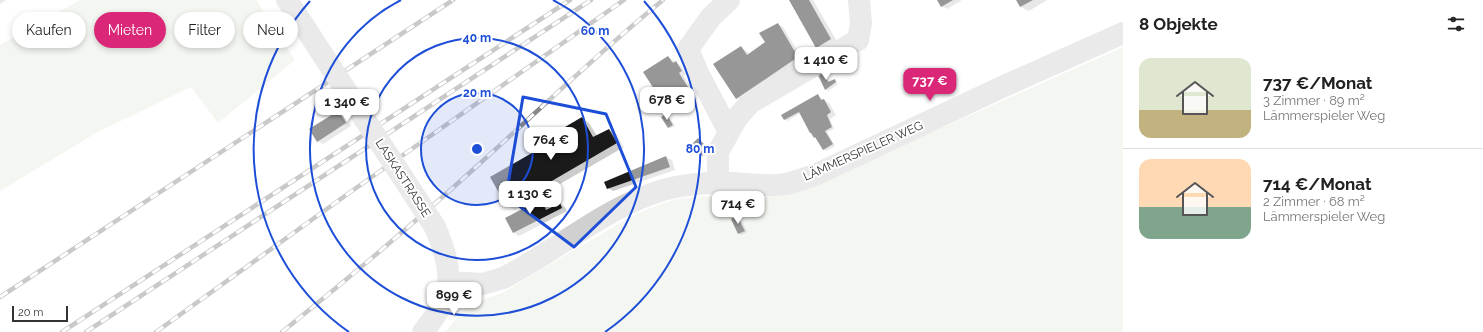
<!DOCTYPE html>
<html lang="de">
<head>
<meta charset="utf-8">
<style>
	:root { --surface:#fff; --page:#f6f6f6; --text:#222; --muted:#767676; --line:#e0e0e0; --accent:#db2777 }
	body { margin:0; font-family:Raleway,sans-serif; background:var(--page); color:var(--text); height:100vh; display:flex; flex-direction:column; font-size:15px; white-space:nowrap }
	* { box-sizing:border-box; margin:0 }
	p { font-size:13px; color:var(--muted) }
	.icon { flex:none; width:22px; height:22px; fill:none; stroke:currentColor; stroke-width:2; stroke-linecap:round; stroke-linejoin:round }
	.map { position:relative; flex:1; overflow:hidden }
	.drawer { display:flex; flex-direction:column; background:var(--surface); width:360px }
	.drawer>* { flex:none }
	.hud { position:absolute; left:12px; top:12px; width:380px; height:36px; display:flex; gap:8px }
	.scale { position:absolute; left:12px; bottom:10px; width:56px; box-sizing:border-box; padding-left:4px; border:2px solid #333; border-top:0; font-size:11px; line-height:14px; white-space:nowrap; color:#333; -webkit-text-stroke:3px #fff; paint-order:stroke }
	.price { position:absolute; translate:-50% -34px; padding:0 9px; border-radius:8px; background:#fff; color:#222; font-size:13px; line-height:26px; filter:drop-shadow(0 1px 2px #0008) }
	.price::after { content:''; position:absolute; left:50%; top:24px; width:12px; height:9px; margin-left:-6px; background:inherit; clip-path:polygon(0 0,100% 0,50% 100%) }
	.price.on { background:var(--accent); color:#fff }
	ul { padding:0; list-style:none }
	li { display:flex; align-items:center; gap:12px; height:100px; padding:0 16px }
	li+li { border-top:1px solid var(--line) }
	li span { display:grid; place-items:center; flex:none; width:112px; height:80px; border-radius:12px; color:#555 }
	li>.icon { margin-inline-start:auto }
	span .icon { width:48px; height:48px; fill:#fffc; stroke-width:1 }
	li b { font-size:17px }
	h2 { display:flex; justify-content:space-between; align-items:center; height:48px; padding:0 16px; font-size:17px }
	.tag { padding:0 14px; border-radius:18px; background:var(--surface); box-shadow:0 2px 6px #0003; font-size:14px; line-height:36px }
	.tag.on { background:var(--accent); color:#fff }
	main { display:flex; flex:1; min-height:0 }
	.map>svg:first-child { display:block }
	.green { fill:#e6ecdf }
	.shadow { fill:#0003 }
	.building { fill:#1a1a1a }
	.lines { fill:none; stroke-linecap:round; stroke-linejoin:round }
	.minor { stroke:#d0d0d0; stroke-width:22 }
	.rail-casing { stroke:#888; stroke-width:4.5 }
	.rail { stroke:#fff; stroke-width:3; stroke-dasharray:9; stroke-linecap:butt }
	.minor-bridge { stroke:#d0d0d0; stroke-width:22 }
	.marked { fill:none; stroke:#1d4ed8; stroke-width:3; stroke-linejoin:round }
	.ring { fill:none; stroke:#1d4ed8; stroke-width:2 }
	.labels { text-anchor:middle; stroke-width:4; stroke-linejoin:round; paint-order:stroke }
	.street-label { font-size:12px; fill:#333; stroke:#fff }
	.centre { fill:#1d4ed8; stroke:#fff; stroke-width:2 }
	.ring-label { font-size:12px; text-anchor:middle; font-weight:bold; fill:#1d4ed8; stroke:#fff; stroke-width:4; stroke-linejoin:round; paint-order:stroke }
</style>
</head>
<body>
<main>
<div class="map">
<svg width="1123" height="332" viewBox="0 0 1123 332">
	<rect width="100%" height="100%" fill="#fff"/>
	<!-- green -->
	<path class="green" d="M80 0H256L295 60 218 123 191 87 96 133 0 191V45Z
		M1123 47V332H445L468 305 502 293 630 217C643 211 656 205 670 201 699 193 732 198 762 197 781 196 800 188 818 183Z"/>
	<!-- shadow -->
	<path class="shadow" d="M0 0H6L0 4Z
		M790 0H813L838 43 825 51 817 47Z
		M939 0H962L947 9 942 6Z
		M1017 0H1047L1029 11 1021 7Z
		M778 24 783 27 803 60 744 102 737 98 741 47 750 54 767 43Z
		M668 57 681 66 686 74 684 76 695 93 671 108 666 105Z
		M824 74 826 75 830 82 835 80 838 84 828 91 826 89Z
		M818 95 823 100 829 103 836 115 830 119 834 129 827 132 835 146 826 151 823 149 817 138 815 137 801 113 787 121 784 119Z
		M338 112 343 115 351 126 323 144 318 141Z
		M666 115 669 117 675 126 671 128 669 127Z
		M582 118 589 123 597 136 609 130 616 134 624 147 515 210 508 206 534 153 550 139Z
		M698 139 710 151 705 156 702 155Z
		M666 157 672 160 675 170 613 191 608 188Z
		M541 201 546 204 549 209 560 204 565 207 567 211 519 236 514 233 507 218Z
		M737 217 740 218 747 232 742 235 739 233 732 219Z"/>
	<!-- building -->
	<path class="building" d="M789 0H809L831 39 816 48Z
		M937 0H953L941 7Z
		M1016 0H1033L1020 7Z
		M778 23 798 57 736 99 713 64 741 46 747 55 765 42 759 33Z
		M668 56 673 63 676 61 682 71 679 73 690 90 665 106 643 72Z
		M824 73 828 82 835 79 836 82 825 90 818 75Z
		M818 94 821 100 824 99 831 112 827 115 832 127 825 131 833 144 823 150 815 137 814 138 811 133H810L799 112 784 120 781 115Z
		M338 111 346 123 317 142 309 129Z
		M666 114 673 125 668 128 661 117Z
		M582 117 593 137 609 129 617 143 507 207 490 177 532 153 530 149 549 139 548 137Z
		M698 138 709 149 702 156 691 145Z
		M666 156 670 167 607 189 604 182Z
		M541 199 546 210 560 203 562 208 513 233 505 218Z
		M737 216 745 231 738 234 731 219Z"/>
	<g class="lines">
		<!-- minor -->
		<path class="minor" d="M729 0 711 17 688 49 697 71 729 132
			M718 184V152L737 118 750 103 858 40 861 23 859 0
			M449 282 483 284 503 278C557 251 605 207 663 190 685 184 710 182 733 183 750 184 768 187 785 184 796 182 806 178 817 174L1002 87 1123 33
			M423 332C455 293 454 272 435 227"/>
		<!-- rail casing -->
		<g class="rail-casing">
			<path id="rail" d="M0 297 453 0
				M62 332 570 0
				M86 332 591 0
				M156 332 349 193 624 0
				M282 332C348 279 413 224 476 167 538 111 598 53 663 0"/>
		</g>
		<!-- rail -->
		<use href="#rail" class="rail"/>
		<!-- minor-bridge -->
		<path class="minor-bridge" d="M287 0 435 227"/>
	</g>
	<!-- marked area -->
	<path d="M0 0H1123V332H0ZM523 97 606 114 636 187 574 247 506 196Z" fill="#fff" fill-opacity=".55" fill-rule="evenodd"/>
	<path class="marked" d="M523 97 606 114 636 187 574 247 506 196Z"/>
	<!-- distance rings -->
	<circle cx="477" cy="149" r="56" fill="#1d4ed8" fill-opacity=".12"/>
	<g class="ring">
		<circle cx="477" cy="149" r="56"/>
		<circle cx="477" cy="149" r="111"/>
		<path d="M553 0A167 167 0 1 1 401 0"/>
		<path d="M349 332A223 223 0 0 1 310 1M644 1A223 223 0 0 1 605 332"/>
	</g>
	<g class="labels">
		<!-- street labels -->
		<g class="street-label">
			<text transform="translate(863 151) rotate(-24)" y="4">LÄMMERSPIELER WEG</text>
			<text transform="translate(403 178) rotate(57)" y="4">LASKASTRASSE</text>
		</g>
	</g>
	<circle cx="477" cy="149" r="6" class="centre"/>
	<g class="ring-label">
		<text x="595" y="35">60 m</text>
		<text x="477" y="42">40 m</text>
		<text x="477" y="97">20 m</text>
		<text x="700" y="153">80 m</text>
	</g>
</svg>
<div class="scale">20 m</div>
<b class="price" style="left:826px;top:81px">1 410 €</b>
<b class="price on" style="left:930px;top:102px">737 €</b>
<b class="price" style="left:667px;top:121px">678 €</b>
<b class="price" style="left:347px;top:123px">1 340 €</b>
<b class="price" style="left:551px;top:161px">764 €</b>
<b class="price" style="left:530px;top:215px">1 130 €</b>
<b class="price" style="left:738px;top:225px">714 €</b>
<b class="price" style="left:454px;top:316px">899 €</b>
<div class="hud">
<a class="tag">Kaufen</a>
<a class="tag on">Mieten</a>
<a class="tag">Filter</a>
<a class="tag">Neu</a>
</div>
</div>
<section class="drawer">
<h2>8 Objekte<svg class="icon" aria-label="filters" viewBox="0 0 24 24"><path d="M4 7h16M4 17h16"/><circle cx="9" cy="7" r="2"/><circle cx="15" cy="17" r="2"/></svg></h2>
<ul>
<li><span style="background:linear-gradient(#dfe7d0 65%,#c2b280 0)"><svg class="icon" aria-label="home" viewBox="0 0 24 24"><path d="M3 11l9-7 9 7M6 9v11h12V9"/></svg></span><div><b>737 €/Monat</b><p>3 Zimmer · 89 m²</p><p>Lämmerspieler Weg</p></div></li>
<li><span style="background:linear-gradient(#ffd9b3 60%,#7fa58c 0)"><svg class="icon" aria-label="home" viewBox="0 0 24 24"><path d="M3 11l9-7 9 7M6 9v11h12V9"/></svg></span><div><b>714 €/Monat</b><p>2 Zimmer · 68 m²</p><p>Lämmerspieler Weg</p></div></li>
</ul>
</section>
</main>
</body>
</html>
